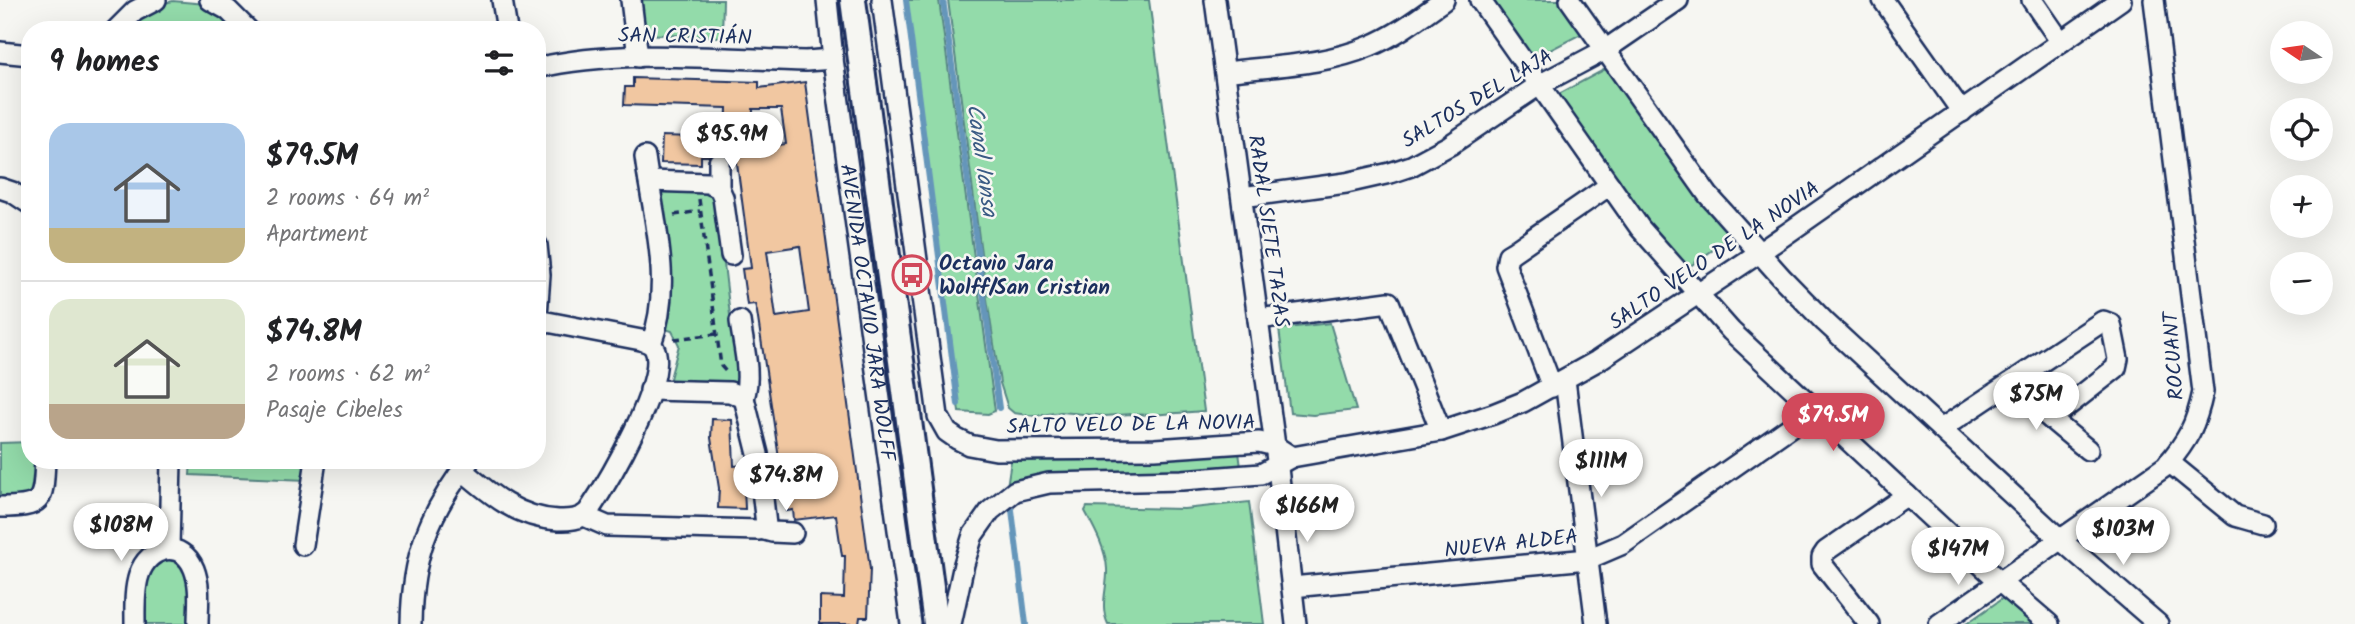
<!DOCTYPE html>
<html lang="en">
<head>
<meta charset="utf-8">
<style>
	:root { --surface:#fff; --page:#f6f6f6; --text:#202124; --muted:#757577; --line:#e0e0e0; --accent:#d1495b }
	body { margin:0; font-family:Kalam,sans-serif; background:var(--page); color:var(--text); height:100vh; display:flex; flex-direction:column; font-size:26px; white-space:nowrap }
	* { box-sizing:border-box; margin:0 }
	p { font-size:23px; color:var(--muted) }
	.icon { flex:none; width:38px; height:38px; fill:none; stroke:currentColor; stroke-width:2; stroke-linecap:round; stroke-linejoin:round }
	.map { position:relative; flex:1; overflow:hidden }
	.side { position:absolute; left:21px; top:21px; width:525px; height:448px; display:flex; flex-direction:column; background:var(--surface); border-radius:28px; box-shadow:0 7px 28px #0002 }
	.side>* { flex:none }
	.needle { width:46px; rotate:283deg }
	.controls { position:absolute; left:2270px; top:21px; display:grid; gap:14px }
	.controls a { display:grid; place-items:center; width:63px; height:63px; border-radius:50%; background:var(--surface); box-shadow:0 7px 28px #0002; font-size:35px }
	.price { position:absolute; translate:-50% -60px; padding:0 16px; border-radius:24px; background:#fff; color:#222; font-size:23px; line-height:46px; filter:drop-shadow(0 2px 4px #0008) }
	.price::after { content:''; position:absolute; left:50%; top:42px; width:21px; height:16px; margin-left:-10px; background:inherit; clip-path:polygon(0 0,100% 0,50% 100%) }
	.price.on { background:var(--accent); color:#fff }
	ul { padding:0; list-style:none }
	li { display:flex; align-items:center; gap:21px; height:175px; padding:0 28px }
	li+li { border-top:2px solid var(--line) }
	li span { display:grid; place-items:center; flex:none; width:196px; height:140px; border-radius:21px; color:#555 }
	li>.icon { margin-inline-start:auto }
	span .icon { width:84px; height:84px; fill:#fffc; stroke-width:1 }
	li b { font-size:30px }
	h2 { display:flex; justify-content:space-between; align-items:center; height:84px; padding:0 28px; font-size:30px }
	.map>svg:first-child { display:block }
	.green { fill:#93dbaa; stroke:#578584; stroke-width:2 }
	.lines { fill:none; stroke-linecap:round; stroke-linejoin:round }
	.stream { stroke:#6596ba; stroke-width:6 }
	.building { fill:#f1c7a1; stroke:#1b2f5e; stroke-width:2; fill-rule:evenodd }
	.minor-casing { stroke:#1b2f5e; stroke-width:24 }
	.major-casing { stroke:#1b2f5e; stroke-width:30 }
	.path { stroke:#1b2f5e; stroke-width:3.5; stroke-dasharray:7 5; stroke-linecap:butt }
	.minor { stroke:#f6f6f2; stroke-width:19 }
	.major { stroke:#f6f6f2; stroke-width:24 }
	.labels { text-anchor:middle; stroke-width:5; stroke-linejoin:round; paint-order:stroke }
	.street-label { font-size:21px; fill:#1b2f5e; stroke:#f6f6f2 }
	.poi-label { font-size:21px; font-weight:bold; fill:#1b2f5e; stroke:#f6f6f2; text-anchor:start }
	.water-label { font-size:23px; font-style:italic; fill:#3a5a84; stroke:#f6f6f2 }
</style>
</head>
<body>
<div class="map">
<svg width="2355" height="624" viewBox="0 0 2355 624">
	<rect width="100%" height="100%" fill="#f6f6f2"/>
	<filter id="ink" filterUnits="userSpaceOnUse"><feTurbulence type="fractalNoise" baseFrequency=".0143" numOctaves="2"/><feDisplacementMap in="SourceGraphic" scale="14" xChannelSelector="R" yChannelSelector="G"/><feConvolveMatrix kernelMatrix="1 2 1 2 8 2 1 2 1" color-interpolation-filters="sRGB"/></filter>
	<g filter="url(#ink)">
		<!-- green -->
		<path class="green" d="M635 0H723L722 37 640 34Z
			M905 0H939L995 411 988 414 959 412Z
			M948 0H1149L1204 411 1150 415 1131 414 1105 416 1061 412 1035 416 1014 413 1008 408 1000 383 987 299Z
			M1488 0H1565L1587 31 1531 60Z
			M173 1 206 4 242 30H124L161 4Z
			M1611 66 1737 233 1683 271 1553 97Z
			M652 187 711 189 730 262 724 264 730 315H736L744 387 668 386 679 345 672 331 659 327Z
			M1330 323 1356 410 1313 415 1290 413 1279 329Z
			M30 442V460H36V486L29 497 0 498V443Z
			M1239 452 1241 467 1129 480 1005 500 1012 454Z
			M191 460H311L307 480 190 475Z
			M1249 502 1264 624H1108C1099 605 1108 588 1107 569 1106 549 1094 528 1085 511L1087 507 1184 509Z
			M153 558 184 559 194 624H139L140 588Z
			M2003 598 2033 624H1966Z"/>
		<g class="lines">
			<!-- stream -->
			<path class="stream" d="M906 0 958 404
				M943 0 999 408
				M1012 510 1026 624"/>
		</g>
		<!-- building -->
		<path class="building" d="M633 78 759 82V88L805 82 870 569 868 617H860L859 624H820V597L844 598 845 556H842L836 515 794 520 793 510 787 511 757 312 755 304 747 305 742 269 751 268 750 260 736 156H730L724 151 718 150 709 156H701V164L661 163 662 136 726 138 727 108 624 105 625 87H633ZM753 109H781L786 144 752 149ZM800 246 809 312 776 317 767 251Z
			M712 419 732 420 734 466 743 465 745 509 718 508 719 488 711 438Z"/>
		<g class="lines">
			<!-- minor casing -->
			<g class="minor-casing">
				<g id="minor">
					<path d="M210 0 228 10 248 30"/>
					<path d="M502 0 507 30"/>
					<path d="M631 0 638 57"/>
					<path id="s1" d="M827 0 833 59 911 624"/>
					<path d="M882 0 938 416 947 432 957 439 969 445 996 450 1155 449 1259 442 1275 446 1292 457"/>
					<path d="M1215 0 1278 468 1296 624"/>
					<path d="M1480 0 1640 228 1731 331 2000 582 2049 624"/>
					<path d="M1570 0 1708 195 1783 279 1825 322 2061 540 2158 624"/>
					<path d="M1883 0 1962 112"/>
					<path d="M2032 0 2061 42"/>
					<path d="M116 30 135 11 156 0"/>
					<path d="M0 52 30 55"/>
					<path d="M537 68C623 48 719 59 806 61L833 59"/>
					<path d="M1225 72C1272 66 1326 65 1370 46 1397 35 1420 17 1444 0"/>
					<path d="M645 157C653 217 674 284 651 344"/>
					<path d="M719 162V188"/>
					<path d="M649 181 708 183 719 188 723 197 731 255"/>
					<path d="M0 188 12 192 30 204"/>
					<path d="M1242 197 1346 183 1390 173 1411 166 1450 145 1539 85 1605 50 1678 0"/>
					<path d="M537 245 540 275 537 316"/>
					<path d="M1258 319 1389 302 1441 431"/>
					<path d="M740 321C743 345 752 374 744 398"/>
					<path d="M1565 380 1596 624"/>
					<path d="M2009 384 2088 450"/>
					<path d="M1552 387 1506 266 1508 255 1513 252 1610 185"/>
					<path d="M1941 429 2103 321 2111 324 2118 359 2116 368 2051 419"/>
					<path d="M2169 462 2235 516 2263 524"/>
					<path d="M462 470C491 495 518 518 558 520 569 520 580 520 588 512 606 485 671 377 654 348 651 343 647 342 641 340L537 320"/>
					<path d="M0 507C44 507 43 502 45 460"/>
					<path d="M584 516 607 526 759 530 766 525 758 454 744 398 730 392 650 390"/>
					<path d="M761 529 772 532 793 533"/>
					<path d="M303 545 316 460"/>
					<path d="M169 549 171 460"/>
					<path d="M1292 587 1588 559 1623 544 1816 409"/>
					<path d="M135 624C135 608 134 590 139 575 148 546 182 539 194 569 201 587 198 606 198 624"/>
					<path d="M411 624C412 557 428 514 469 461"/>
					<path d="M951 624 964 564 973 535 990 511 1015 491 1049 483 1182 480 1261 474 1292 457 1441 431 1493 414 1523 402 1597 361 1759 253 2121 0"/>
					<path d="M1869 624 1822 564V557L1826 551 1907 495"/>
					<path d="M1939 624 2166 466C2188 440 2196 425 2203 392L2154 0"/>
				</g>
			</g>
			<!-- major casing -->
			<g class="major-casing">
				<path id="major" d="M853 0 936 624"/>
			</g>
			<!-- path -->
			<path class="path" d="M699 199 721 366 727 373
				M674 215 700 211
				M674 339 717 334"/>
			<!-- minor -->
			<use href="#minor" class="minor"/>
			<!-- major -->
			<use href="#major" class="major"/>
		</g>
	</g>
	<!-- icons -->
	<defs>
		<g id="bus-ring" transform="scale(2.0125)"><circle r="9.5" fill="#f6f6f2" stroke="#d1495b" stroke-width="1.5"/><path d="M-5-6H5V4H4V6H2V4H-2V6H-4V4H-5ZM-3.5-4V0h7V-4ZM-3.5 1.2v1.5H-2V1.2ZM2 1.2v1.5H3.5V1.2Z" fill="#d1495b"/></g>
	</defs>
	<g fill-rule="evenodd">
		<use href="#bus-ring" x="912" y="275"/>
	</g>
	<g class="labels">
		<!-- street labels -->
		<g class="street-label">
			<text transform="translate(685 36) rotate(1)" y="7">SAN CRISTIÁN</text>
			<text transform="translate(1477 98) rotate(-31)" y="7">SALTOS DEL LAJA</text>
			<text transform="translate(1269 231) rotate(82)" y="7">RADAL SIETE TAZAS</text>
			<text transform="translate(1714 255) rotate(-34)" y="7">SALTO VELO DE LA NOVIA</text>
			<text dy="7" stroke="none"><textPath href="#s1" startOffset="315">AVENIDA OCTAVIO JARA WOLFF</textPath></text>
			<text transform="translate(2173 356) rotate(-94)" y="7">ROCUANT</text>
			<text transform="translate(1131 424) rotate(-1)" y="7">SALTO VELO DE LA NOVIA</text>
			<text transform="translate(1511 543) rotate(-6)" y="7">NUEVA ALDEA</text>
		</g>
		<!-- poi labels -->
		<g class="poi-label">
			<text x="939" y="270">Octavio Jara<tspan x="939" dy="24">Wolff/San Cristian</tspan></text>
		</g>
		<!-- water labels -->
		<g class="water-label">
			<text transform="translate(983 160) rotate(82)" y="8">Canal Iansa</text>
		</g>
	</g>
</svg>
<div class="controls">
<a><svg class="needle" viewBox="-14 -14 28 28"><path d="M0-13l5 13h-10z" fill="#e53935"/><path d="M0 13l5-13h-10z" fill="#757577"/></svg></a>
<a><svg class="icon" aria-label="locate" viewBox="0 0 24 24"><circle cx="12" cy="12" r="6"/><path d="M12 2v4M12 18v4M2 12h4M18 12h4"/></svg></a>
<a>+</a>
<a>−</a>
</div>
<b class="price" style="left:732px;top:172px">$95.9M</b>
<b class="price" style="left:2036px;top:432px">$75M</b>
<b class="price on" style="left:1833px;top:453px">$79.5M</b>
<b class="price" style="left:1601px;top:499px">$111M</b>
<b class="price" style="left:786px;top:513px">$74.8M</b>
<b class="price" style="left:1307px;top:544px">$166M</b>
<b class="price" style="left:121px;top:563px">$108M</b>
<b class="price" style="left:2123px;top:567px">$103M</b>
<b class="price" style="left:1958px;top:587px">$147M</b>
<section class="side">
<h2>9 homes<svg class="icon" aria-label="filters" viewBox="0 0 24 24"><path d="M4 7h16M4 17h16"/><circle cx="9" cy="7" r="2"/><circle cx="15" cy="17" r="2"/></svg></h2>
<ul>
<li><span style="background:linear-gradient(#a9c7e8 75%,#c2b280 0)"><svg class="icon" aria-label="home" viewBox="0 0 24 24"><path d="M3 11l9-7 9 7M6 9v11h12V9"/></svg></span><div><b>$79.5M</b><p>2 rooms · 64 m²</p><p>Apartment</p></div></li>
<li><span style="background:linear-gradient(#dfe7d0 75%,#b9a48a 0)"><svg class="icon" aria-label="home" viewBox="0 0 24 24"><path d="M3 11l9-7 9 7M6 9v11h12V9"/></svg></span><div><b>$74.8M</b><p>2 rooms · 62 m²</p><p>Pasaje Cibeles</p></div></li>
</ul>
</section>
</div>
</body>
</html>
